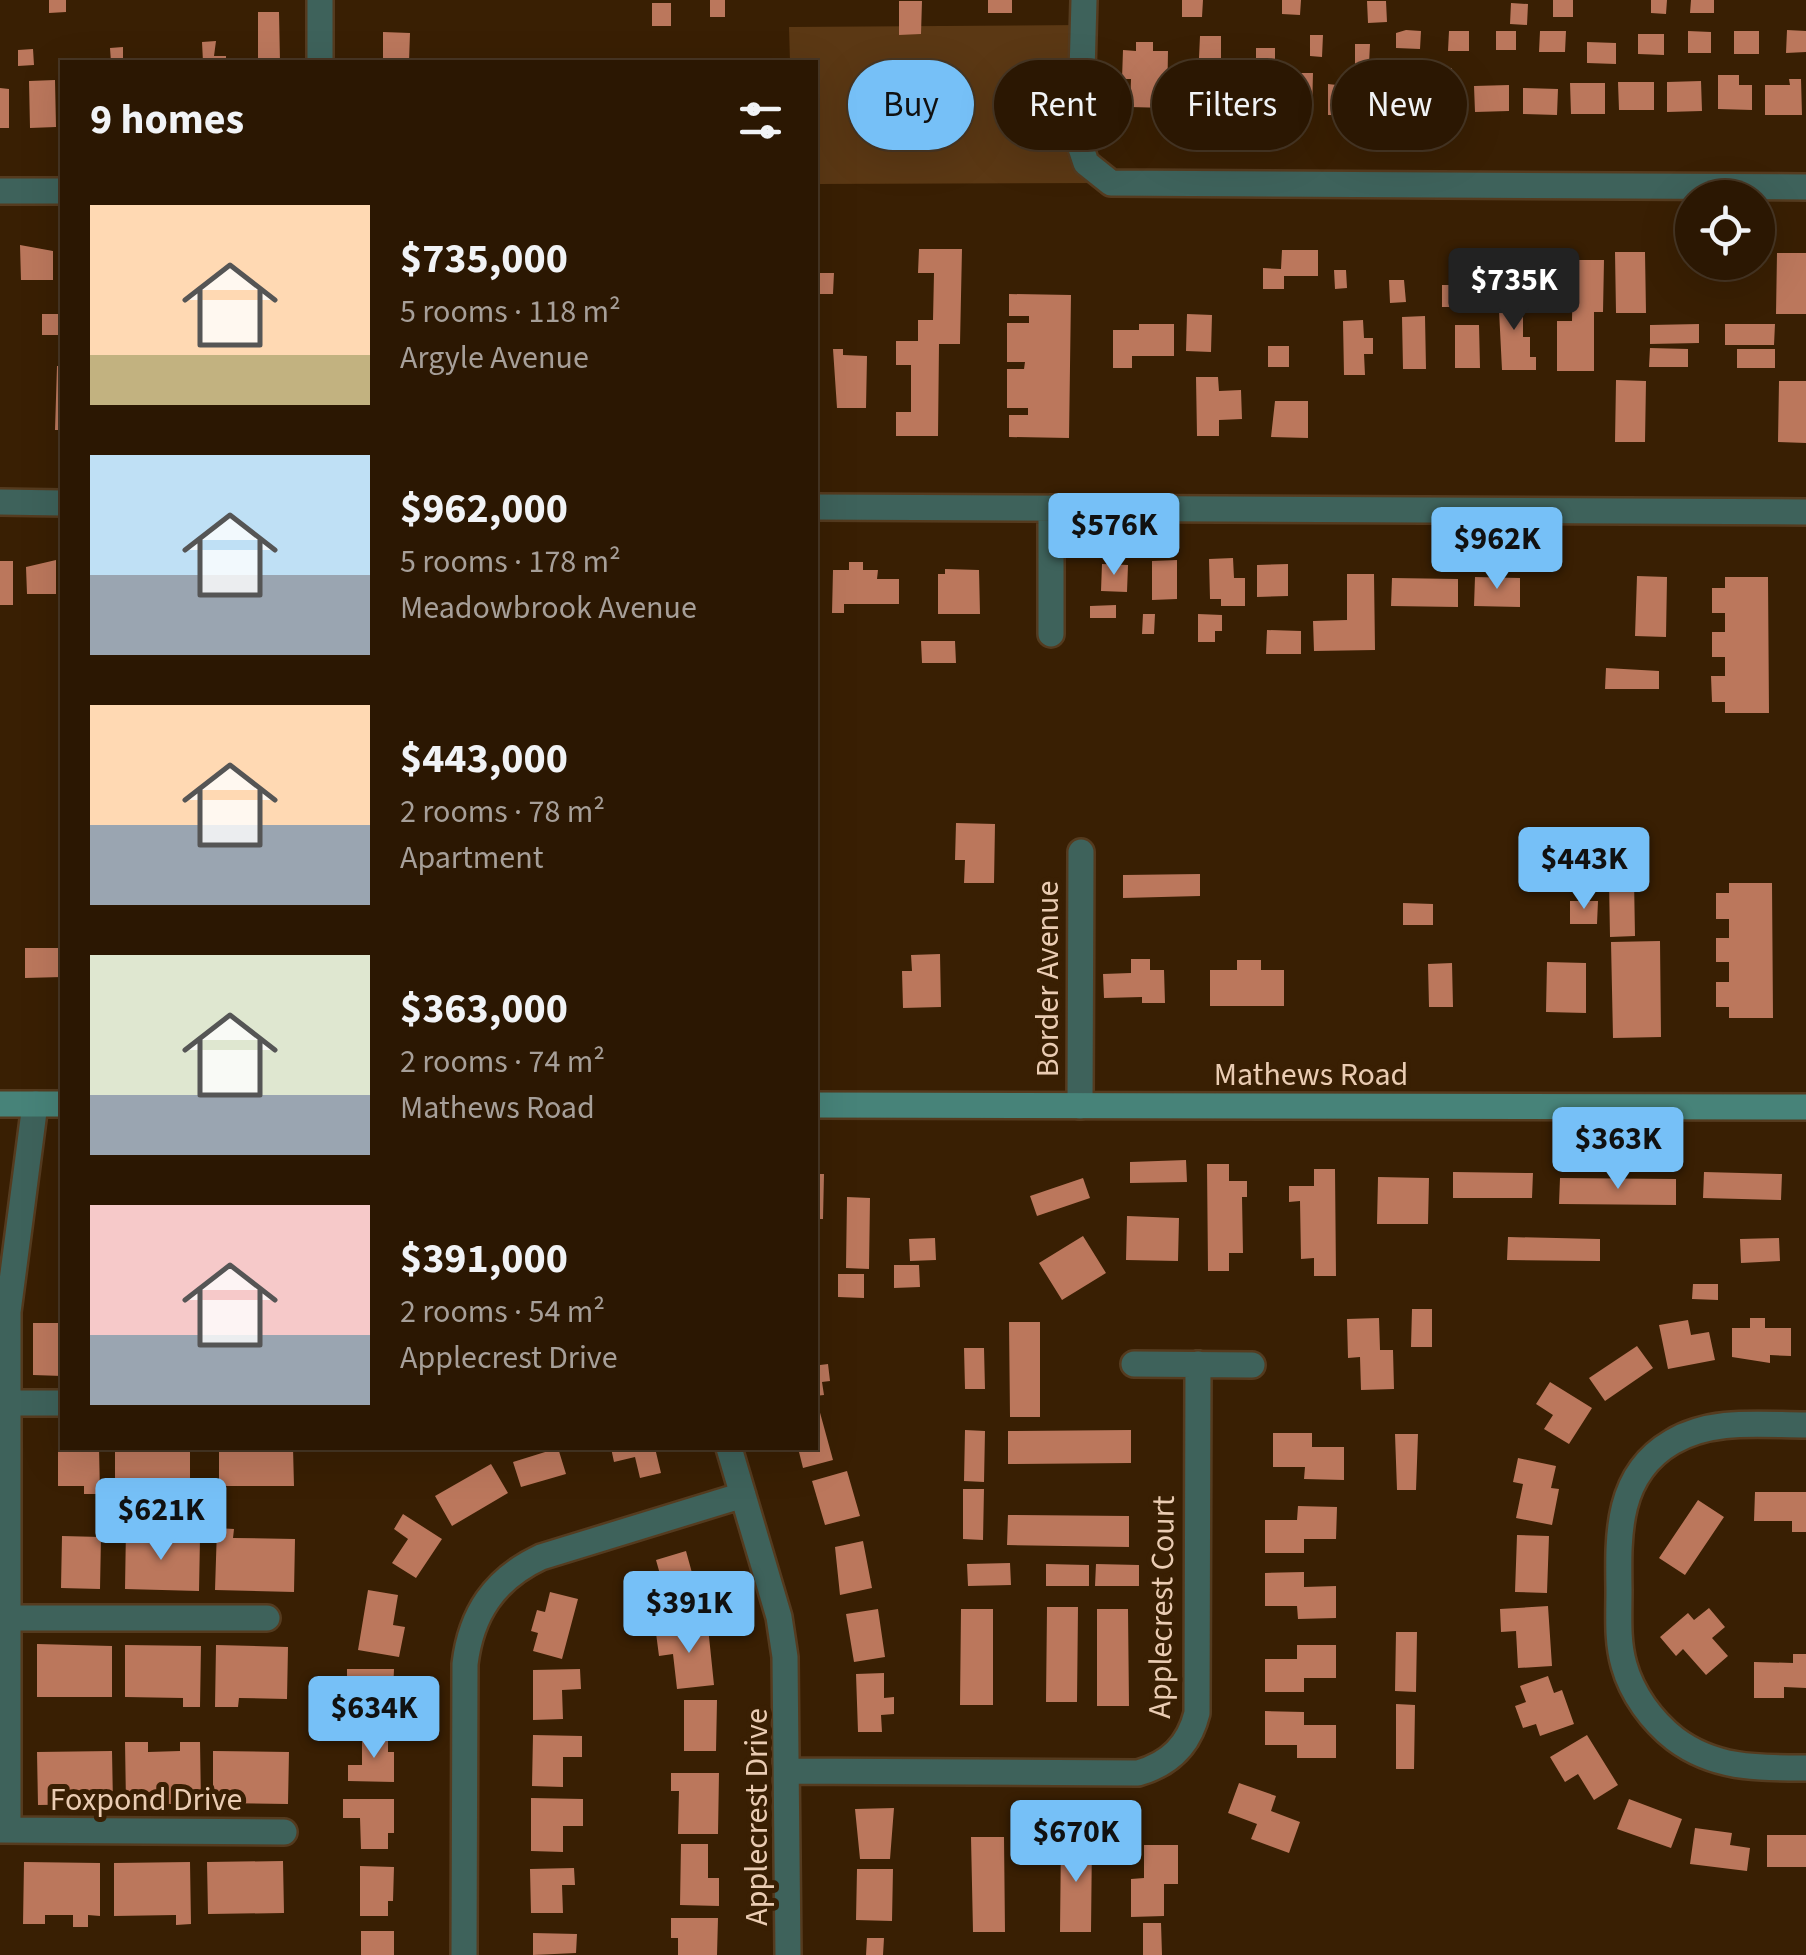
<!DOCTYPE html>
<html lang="en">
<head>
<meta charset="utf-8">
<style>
	:root { --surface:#2b1702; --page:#372411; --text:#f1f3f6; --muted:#a69f99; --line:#473624; --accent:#76c0f7 }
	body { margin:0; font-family:"Source Sans 3",sans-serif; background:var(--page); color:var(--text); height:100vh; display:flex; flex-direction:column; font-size:38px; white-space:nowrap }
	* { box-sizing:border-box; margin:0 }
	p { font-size:32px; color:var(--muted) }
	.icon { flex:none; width:55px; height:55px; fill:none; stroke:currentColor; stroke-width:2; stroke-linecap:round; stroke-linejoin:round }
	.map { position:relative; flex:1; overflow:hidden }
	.panel { position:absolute; left:60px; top:60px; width:758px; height:1390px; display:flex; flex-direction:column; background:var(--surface); border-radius:0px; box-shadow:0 10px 40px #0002,0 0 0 2px var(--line) }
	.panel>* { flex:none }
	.top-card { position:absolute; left:848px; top:60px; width:808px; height:90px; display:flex; gap:20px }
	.controls { position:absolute; left:1675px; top:180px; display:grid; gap:20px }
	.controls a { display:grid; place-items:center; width:100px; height:100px; border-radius:50%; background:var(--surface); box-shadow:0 10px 40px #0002,0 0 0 2px var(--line); font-size:50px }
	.price { position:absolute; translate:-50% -85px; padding:0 22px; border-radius:10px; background:var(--accent); color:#111; font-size:32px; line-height:65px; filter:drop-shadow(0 2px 5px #0008) }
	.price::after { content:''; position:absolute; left:50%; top:60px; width:30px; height:22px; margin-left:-15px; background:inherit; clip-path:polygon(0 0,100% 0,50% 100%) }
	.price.selected { background:#222; color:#fff }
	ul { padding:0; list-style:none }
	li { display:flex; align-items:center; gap:30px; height:250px; padding:0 30px }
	li span { display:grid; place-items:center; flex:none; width:280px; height:200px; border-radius:0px; color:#555 }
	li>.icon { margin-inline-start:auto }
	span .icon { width:120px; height:120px; fill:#fffc; stroke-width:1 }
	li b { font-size:42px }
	h2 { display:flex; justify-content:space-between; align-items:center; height:120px; padding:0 30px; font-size:42px }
	.chip { padding:0 35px; border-radius:45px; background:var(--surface); box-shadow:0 10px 40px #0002,0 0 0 2px var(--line); font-size:35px; line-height:90px }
	.chip.selected { background:var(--accent); color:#111 }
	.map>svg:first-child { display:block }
	.green { fill:#5b3814 }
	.building { fill:#bb775c }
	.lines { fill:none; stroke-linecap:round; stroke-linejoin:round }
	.street-casing { stroke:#553b1f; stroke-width:30 }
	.secondary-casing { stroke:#553b1f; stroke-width:30 }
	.street { stroke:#3e625b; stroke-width:25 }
	.secondary { stroke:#478379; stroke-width:25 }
	.labels { text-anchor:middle; stroke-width:10; stroke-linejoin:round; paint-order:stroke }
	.street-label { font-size:32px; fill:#eaccb3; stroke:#391f03 }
</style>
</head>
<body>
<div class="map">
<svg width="1806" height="1955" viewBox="0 0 1806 1955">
	<rect width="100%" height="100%" fill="#391f03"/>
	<!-- green -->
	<path class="green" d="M1083 25 1080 145 1111 183 815 184V62H790L789 27Z"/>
	<!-- building -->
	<path class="building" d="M49 0H66V12L49 13Z
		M710 0H725V17H710Z
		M988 0H1012V13H988Z
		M1182 0H1203L1202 17H1182Z
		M1282 0H1301L1300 15 1282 14Z
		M1553 0H1573V17H1553Z
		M1651 0H1667L1666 14 1651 13Z
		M1691 0H1714V13H1690Z
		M899 1H922L921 34 899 35Z
		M1367 1H1386L1387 22 1368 23Z
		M652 3H671V26H652Z
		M1511 3 1528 4 1527 25 1510 24Z
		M258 12H279L280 62H258Z
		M1406 30 1421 31 1420 49 1396 48V33Z
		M1787 30 1806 31V52L1786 53Z
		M1449 31H1469V51H1448Z
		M1496 31H1516V50H1496Z
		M1540 31H1566L1565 52H1539Z
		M1688 31 1711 32V53H1688Z
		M1734 31H1759V54H1734Z
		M383 32 410 33 409 62H383Z
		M1638 34H1664V55L1638 54Z
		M1310 35H1323L1322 57 1310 56Z
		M1200 36H1221V58H1199Z
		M216 41 214 56H226V62H203L202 42Z
		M1136 42H1153V51H1168L1167 108 1130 107 1131 79H1122L1123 50 1136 51Z
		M1587 42 1616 43V64L1587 63Z
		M1355 44H1370L1369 64H1355Z
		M123 47V62H111L110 48Z
		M1256 48H1275V68L1256 67Z
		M33 49 34 65 18 66V50Z
		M1434 68H1452V79H1460L1459 105 1425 104V79H1434Z
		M1292 73H1313L1312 113H1276L1277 82H1292Z
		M1718 75H1739V85H1752V110L1718 109Z
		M1789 79H1801L1802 115H1765V85H1790Z
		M55 80 56 127 30 128 29 81Z
		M1701 81 1702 111 1667 112V82Z
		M1264 82 1265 106 1254 107V114H1229L1228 83Z
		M1618 82H1654V110H1619Z
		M1570 83H1605V114H1571Z
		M1328 84 1363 88 1362 115H1328Z
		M1180 85H1214V112L1179 111Z
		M1509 85V111L1475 112 1474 86Z
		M1375 86 1411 88V114L1374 113Z
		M0 88 9 89V128H0Z
		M1523 88 1558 89 1557 115 1523 114Z
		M20 245 53 251V280H21Z
		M919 249H962L960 344H939L938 436H896V412H911V365H896V341H918V320H933L934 273H918Z
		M1282 250H1318V276H1284V289H1263V268L1281 269Z
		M1615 252H1645L1646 313H1616Z
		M1777 253H1806V314H1776Z
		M1573 260H1604L1603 312H1594V371H1557V321H1572Z
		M1334 270H1346L1347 288 1335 289Z
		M815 273H834L833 294H815Z
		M1389 280H1404L1406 302 1390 303Z
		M1442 285H1464V307H1442Z
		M1498 290H1523V337H1530V357H1536V370H1502Z
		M1009 294 1071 295 1069 438 1009 437V415H1028V408H1007V369H1024L1025 362H1007V323H1029V316H1009Z
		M42 314H61L62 335H42Z
		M1187 314 1212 315 1211 352 1186 351Z
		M1425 316 1426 369H1403L1402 317Z
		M1363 320 1364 338H1373V354H1364L1365 375H1344L1343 321Z
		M1139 324H1174V356H1132V368H1113V330H1139Z
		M1699 324V343L1650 344V325Z
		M1725 324H1775L1774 345H1725Z
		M1455 325H1479L1480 368H1455Z
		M1268 346H1289V367H1268Z
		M1650 348 1688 349V367H1649Z
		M833 349H843V355L867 356 866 408H837Z
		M1737 349H1775V368H1737Z
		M57 366H62V430H55Z
		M1196 377H1218L1219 391 1241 390 1242 419 1219 420V436H1197Z
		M1616 380 1646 381 1645 442H1615Z
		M1779 381H1806V443L1778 442Z
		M1275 401H1308V438L1271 437Z
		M1233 558 1234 578H1245V606H1221V599H1210L1209 559Z
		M56 560V594H27L26 567Z
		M1177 560V599L1152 600V561Z
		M0 561H13V605H0Z
		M849 562H863V570H878L877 579H899V604H844V613H832L833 570H849Z
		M1102 564 1128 565 1127 592 1101 591Z
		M1288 564V596L1257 597V565Z
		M945 569 979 570 980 614H938V574H945Z
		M1347 574H1374L1375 650 1314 651 1313 621 1347 620Z
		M1637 576 1667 577 1666 637 1635 636Z
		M1475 577 1520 578V607L1474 606Z
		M1725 577H1768L1769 713H1725V702H1712L1711 676H1725V657H1712V632H1725V613H1712V588H1725Z
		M1392 578 1458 579V607L1391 606Z
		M1116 605V618H1090V606Z
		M1143 614H1155L1154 634H1142Z
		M1198 614 1222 615V631H1215V642H1198Z
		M1267 630 1301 631V654H1266Z
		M921 641H955L956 663H922Z
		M1606 668 1659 671V689H1605Z
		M956 823 995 824 994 883H964L965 860H955Z
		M1200 874V896L1123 898V875Z
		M1634 879 1635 936 1610 937 1609 880Z
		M1729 883H1772L1773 1018H1729V1007H1716V982H1729V962H1716V938H1729V919H1716V893H1729Z
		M1570 901H1598L1597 924H1570Z
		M1403 903 1433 904V925H1403Z
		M1660 941 1661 1037 1613 1038 1611 942Z
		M25 948H62V977L25 978Z
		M940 954 941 1007 903 1008 902 971H912L911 955Z
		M1131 959H1150V970H1164L1165 1003H1142V997L1104 998 1103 974 1131 973Z
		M1237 960H1261V970H1284V1006H1210V970H1237Z
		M1547 962 1586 963V1013L1546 1012Z
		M1452 963 1453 1007H1429L1428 964Z
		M1186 1160 1187 1182 1130 1183V1162Z
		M1207 1164H1229V1181H1247V1197H1242L1243 1253H1229V1271H1208Z
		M1314 1169H1335L1336 1276H1314V1258L1301 1259 1300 1201 1289 1202V1186H1314Z
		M1453 1172 1533 1173 1532 1198H1453Z
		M1704 1172 1782 1174 1781 1200 1703 1198Z
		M815 1174H824L823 1219H815Z
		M1378 1177 1429 1178 1428 1224H1377Z
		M1083 1178 1090 1198 1037 1216 1030 1196Z
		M1560 1178 1676 1179V1205L1559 1204Z
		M847 1197 870 1198 869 1269 846 1268Z
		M1127 1216 1179 1218 1178 1261 1126 1260Z
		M1083 1236 1106 1273 1062 1300 1039 1263Z
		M1508 1237 1600 1239V1261L1507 1260Z
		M935 1238 936 1260 910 1261 909 1239Z
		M1779 1238 1780 1261 1741 1263 1740 1239Z
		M894 1265H919L920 1287 894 1288Z
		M838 1274H864V1298L838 1297Z
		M1693 1284H1718V1300L1692 1299Z
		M1412 1309H1432V1347H1411Z
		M1379 1318 1380 1350H1393L1394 1389 1361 1390 1360 1357 1348 1358 1347 1319Z
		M1750 1318H1765V1328H1791V1356L1770 1355V1363L1732 1357V1328H1750Z
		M1688 1320 1691 1335 1709 1332 1715 1360 1668 1369 1659 1325Z
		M1009 1322H1040V1417H1010Z
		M33 1323H62V1376L33 1375Z
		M815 1337 820 1365 828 1364 830 1381 822 1382 824 1395 815 1396Z
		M1637 1346 1653 1368 1605 1401 1589 1378Z
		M964 1348H984L985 1389H965Z
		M1550 1382 1592 1408 1569 1444 1544 1429 1553 1415 1536 1404Z
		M816 1398 833 1460 803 1468 798 1448H815Z
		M965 1430 985 1431 984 1482 964 1481Z
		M1131 1430V1463L1008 1464V1431Z
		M58 1432H62V1448H99L100 1494H84V1486H58Z
		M1273 1433H1312V1447H1344V1480L1304 1479 1305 1467H1273Z
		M1395 1434H1418L1416 1490H1397Z
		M115 1448H190V1485L149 1486V1494H133L132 1486H115Z
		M219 1448H293L294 1486H219Z
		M558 1448 566 1474 521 1487 513 1462Z
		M611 1448H655L661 1473 640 1478 635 1457 614 1462Z
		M1518 1458 1556 1466 1551 1488 1559 1489 1552 1525 1516 1518 1523 1484 1513 1482Z
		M491 1464 508 1493 452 1526 435 1496Z
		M847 1471 860 1516 825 1525 812 1481Z
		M963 1489H984L983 1540 963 1539Z
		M1755 1492H1806V1532H1792V1521H1754Z
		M1698 1500 1724 1517 1685 1575 1659 1558Z
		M1298 1506 1337 1507 1336 1539H1304V1553H1265V1520H1297Z
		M403 1514 442 1539 416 1578 392 1563 408 1539 394 1529Z
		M1008 1515 1129 1516V1547L1007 1545Z
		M126 1527H141V1537L200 1538 199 1591 125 1589Z
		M217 1528 234 1529 233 1538 295 1539 294 1592 215 1590Z
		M1517 1535 1549 1536 1547 1593 1515 1592Z
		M62 1536 101 1537 100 1589 61 1588Z
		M863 1541 872 1588 840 1595 835 1547Z
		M686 1551 700 1602 670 1610 656 1560Z
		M1010 1563 1011 1585 968 1586 967 1564Z
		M1046 1564 1089 1565V1586H1046Z
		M1096 1564 1139 1565V1586H1095Z
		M1304 1572V1587L1336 1586V1618L1298 1619 1297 1606H1265V1573Z
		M368 1590 398 1595 393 1625 405 1627 399 1657 358 1650Z
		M550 1592 578 1599 562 1659 533 1651 538 1633 531 1631 537 1610 545 1612Z
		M1548 1606 1552 1666 1518 1668 1516 1631 1501 1632 1500 1609Z
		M1047 1607H1078L1077 1702H1046Z
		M1709 1608 1725 1627 1712 1638 1728 1656 1706 1675 1683 1649 1676 1656 1660 1637 1688 1613 1694 1620Z
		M878 1609 885 1657 854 1662 846 1614Z
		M961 1609H993V1705H960Z
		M1097 1609H1128L1129 1706H1097Z
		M708 1627 714 1685 677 1689 673 1654 659 1656 656 1633Z
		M1396 1632H1417L1416 1692 1395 1691Z
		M37 1644 112 1646V1697H37Z
		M125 1645 201 1646 200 1707H183V1698L125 1697Z
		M216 1645 288 1647 287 1699 239 1698 238 1707H215Z
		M1297 1645H1336V1678H1304V1692H1265V1659H1297Z
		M1793 1654H1806V1688L1784 1687V1698H1754V1662L1793 1663Z
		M347 1669H394L392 1720 361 1719 362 1688H347Z
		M580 1669 581 1689 562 1690 563 1719 533 1720V1670Z
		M884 1673V1698L894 1697V1714L881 1715 882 1732H858L856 1674Z
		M1548 1676 1554 1693 1562 1690 1574 1724 1540 1736 1536 1724 1523 1728 1515 1706 1526 1702 1520 1686Z
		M684 1700H717L716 1751H684Z
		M1396 1704 1415 1705 1414 1769H1396Z
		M1265 1711 1304 1712V1725H1336V1758H1297V1745H1265Z
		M362 1735H388V1752H394V1782L348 1781V1765H362Z
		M533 1735 582 1736V1757H563V1787L532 1786Z
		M1587 1735 1618 1785 1594 1800 1578 1774 1565 1782 1550 1757Z
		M125 1742H148V1752L180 1751V1742H200L201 1804H126Z
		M112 1751 113 1804 38 1805 37 1752Z
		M213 1751 289 1752 288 1804 213 1803Z
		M671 1773H719L718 1834H678L679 1791H671Z
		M1239 1783 1276 1796 1271 1811 1300 1822 1289 1853 1251 1839 1257 1824 1228 1813Z
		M531 1798 583 1799V1826H563V1852L531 1851Z
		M343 1799H394V1833H388V1849H361L360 1818H343Z
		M1629 1799 1682 1819 1671 1848 1617 1829Z
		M894 1808 890 1859H860L855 1809Z
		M1695 1828 1732 1833 1730 1845 1750 1848 1747 1871 1690 1864Z
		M1767 1835H1806V1867H1767Z
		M971 1837H1004L1005 1932H973Z
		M1061 1837 1092 1838 1091 1932H1060Z
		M681 1844H708V1878H719V1906L680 1905Z
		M1144 1845H1178V1884H1164V1916L1131 1917V1879L1144 1878Z
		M283 1861 284 1913 208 1914 207 1862Z
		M24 1862 100 1863V1916L88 1915V1927H73V1915H45V1924H23Z
		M190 1862 191 1924 176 1925V1915L114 1916V1863Z
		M360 1866 394 1867 393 1901H388V1916H360Z
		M574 1868 575 1885H562L563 1913H531L530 1869Z
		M857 1869H893L892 1921 856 1920Z
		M671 1918H718L717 1955H678V1938H671Z
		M1143 1923H1161L1162 1955H1143Z
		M361 1931H394V1955H361Z
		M533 1933 577 1934 576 1953 533 1955Z
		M867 1938H884L883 1955H866Z"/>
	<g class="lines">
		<!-- street casing -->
		<g class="street-casing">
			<path id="street" d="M320 0V62
				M1084 0 1080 145 1086 163 1111 183 1806 187
				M0 191H62
				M0 502 62 503
				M815 507 1806 512
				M1051 508V634
				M1080 1106 1081 852
				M1134 1364 1252 1365
				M8 1403H62
				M1806 1425C1762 1425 1712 1418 1672 1442 1617 1474 1618 1533 1619 1590 1619 1615 1617 1641 1624 1665 1632 1694 1652 1721 1675 1739 1715 1769 1759 1768 1806 1768
				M729 1448 779 1617 785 1657 788 1955
				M7 1618H267
				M789 1771 1138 1773C1170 1764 1189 1745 1197 1713L1198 1364
				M0 1830 284 1832
				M8 1830V1312L35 1104
				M464 1955 465 1664C471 1614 494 1579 541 1557L743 1495"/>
		</g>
		<!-- secondary casing -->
		<g class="secondary-casing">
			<path id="secondary" d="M0 1104H62
				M815 1105 1806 1107"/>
		</g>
		<!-- street -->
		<use href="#street" class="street"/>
		<!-- secondary -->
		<use href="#secondary" class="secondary"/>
	</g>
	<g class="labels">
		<!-- street labels -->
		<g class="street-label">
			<text transform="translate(1047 979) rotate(-90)" y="11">Border Avenue</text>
			<text x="1311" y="1085">Mathews Road</text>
			<text transform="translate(1161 1607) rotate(-89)" y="11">Applecrest Court</text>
			<text x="146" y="1810">Foxpond Drive</text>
			<text transform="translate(756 1817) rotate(-90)" y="11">Applecrest Drive</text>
		</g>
	</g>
</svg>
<div class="controls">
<a><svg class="icon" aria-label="locate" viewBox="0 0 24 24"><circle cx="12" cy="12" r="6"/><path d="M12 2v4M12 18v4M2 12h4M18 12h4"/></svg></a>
</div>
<b class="price selected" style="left:1514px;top:333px">$735K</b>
<b class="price" style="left:1114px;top:578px">$576K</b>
<b class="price" style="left:1497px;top:592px">$962K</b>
<b class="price" style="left:1584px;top:912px">$443K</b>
<b class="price" style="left:1618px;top:1192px">$363K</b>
<b class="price" style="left:161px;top:1563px">$621K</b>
<b class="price" style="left:689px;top:1656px">$391K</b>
<b class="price" style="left:374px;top:1761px">$634K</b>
<b class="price" style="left:1076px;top:1885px">$670K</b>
<div class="top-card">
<a class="chip selected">Buy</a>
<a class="chip">Rent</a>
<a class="chip">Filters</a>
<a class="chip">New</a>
</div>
<section class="panel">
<h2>9 homes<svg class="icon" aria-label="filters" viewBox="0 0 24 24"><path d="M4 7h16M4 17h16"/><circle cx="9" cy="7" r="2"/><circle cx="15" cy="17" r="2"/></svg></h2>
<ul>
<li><span style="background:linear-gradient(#ffd9b3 75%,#c2b280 0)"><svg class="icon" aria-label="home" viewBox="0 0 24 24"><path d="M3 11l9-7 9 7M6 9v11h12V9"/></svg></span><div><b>$735,000</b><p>5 rooms · 118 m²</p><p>Argyle Avenue</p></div></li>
<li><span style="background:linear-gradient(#bfe0f5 60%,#9aa5b1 0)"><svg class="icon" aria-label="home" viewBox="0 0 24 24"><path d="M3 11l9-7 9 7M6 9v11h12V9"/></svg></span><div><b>$962,000</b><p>5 rooms · 178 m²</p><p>Meadowbrook Avenue</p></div></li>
<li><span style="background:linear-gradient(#ffd9b3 60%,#9aa5b1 0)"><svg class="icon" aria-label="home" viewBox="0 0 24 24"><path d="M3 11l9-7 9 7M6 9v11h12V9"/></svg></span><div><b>$443,000</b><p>2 rooms · 78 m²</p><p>Apartment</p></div></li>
<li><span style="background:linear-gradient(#dfe7d0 70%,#9aa5b1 0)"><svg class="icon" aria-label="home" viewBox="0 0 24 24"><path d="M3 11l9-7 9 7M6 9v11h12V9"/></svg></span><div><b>$363,000</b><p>2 rooms · 74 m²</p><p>Mathews Road</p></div></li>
<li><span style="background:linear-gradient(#f6c9c9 65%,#9aa5b1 0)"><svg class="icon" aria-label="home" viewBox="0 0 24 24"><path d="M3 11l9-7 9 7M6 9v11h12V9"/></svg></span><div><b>$391,000</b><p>2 rooms · 54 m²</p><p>Applecrest Drive</p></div></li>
</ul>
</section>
</div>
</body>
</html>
